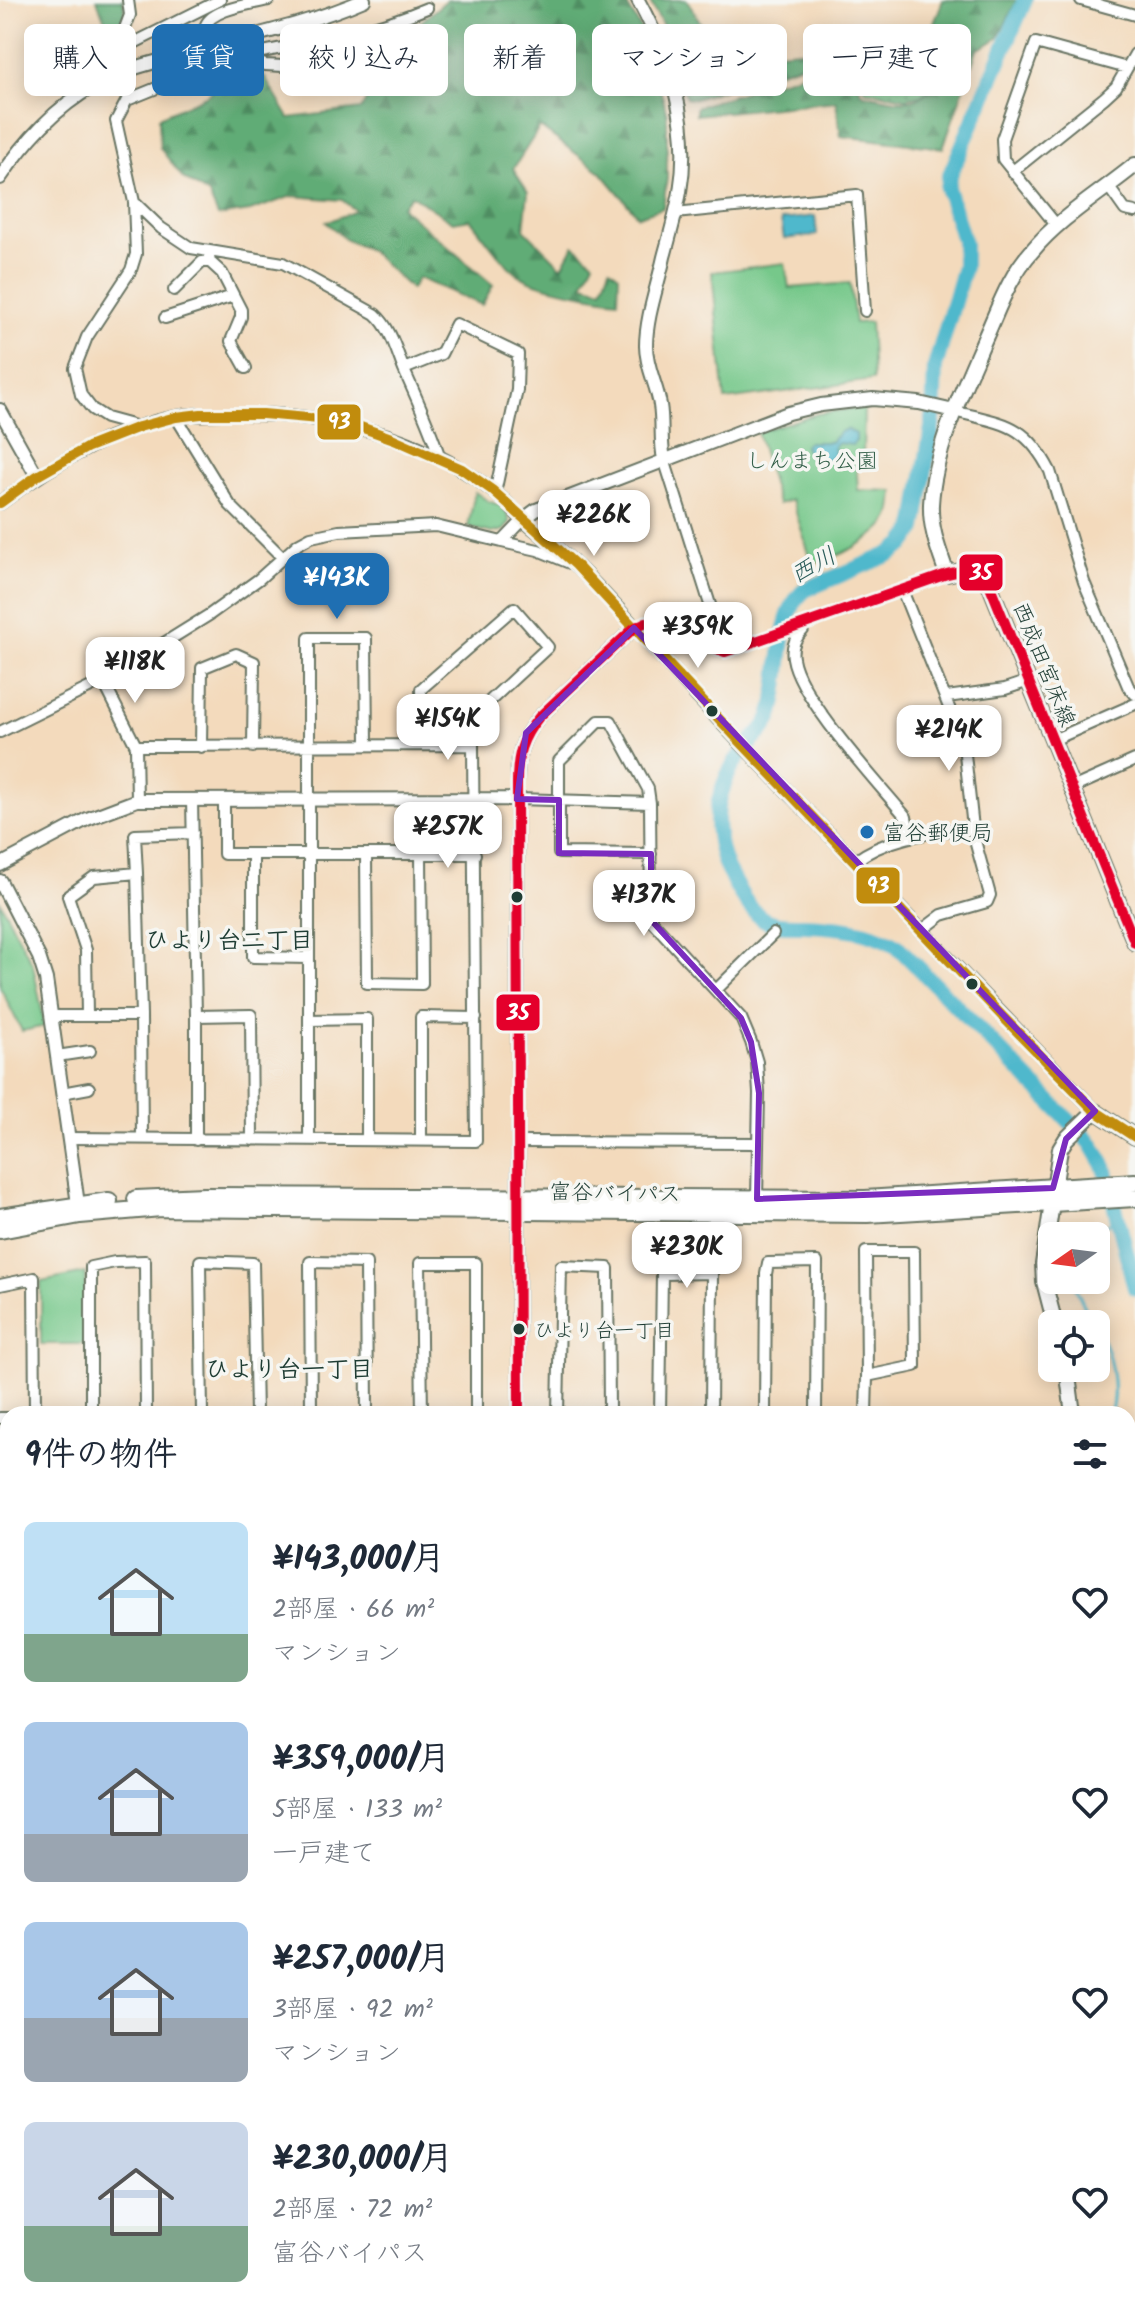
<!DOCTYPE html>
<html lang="ja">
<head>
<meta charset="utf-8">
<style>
	:root { --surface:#fff; --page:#f2f2f3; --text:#1f2937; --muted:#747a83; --accent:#1f6fb2 }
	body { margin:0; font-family:Kalam,"Klee One",sans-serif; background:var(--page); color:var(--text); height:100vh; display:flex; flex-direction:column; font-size:30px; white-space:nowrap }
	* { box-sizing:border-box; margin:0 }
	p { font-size:26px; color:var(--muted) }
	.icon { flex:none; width:44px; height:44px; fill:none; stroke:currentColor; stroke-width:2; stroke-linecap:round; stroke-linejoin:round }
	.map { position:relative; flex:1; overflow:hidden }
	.drawer { position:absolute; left:0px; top:1406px; width:1136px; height:912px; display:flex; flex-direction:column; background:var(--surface); border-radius:24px 24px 0 0; box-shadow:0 4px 20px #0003 }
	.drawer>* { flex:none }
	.guide { position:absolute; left:24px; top:24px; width:1088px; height:72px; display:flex; gap:16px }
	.needle { width:52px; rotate:256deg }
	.buttons { position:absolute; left:1038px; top:1222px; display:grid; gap:16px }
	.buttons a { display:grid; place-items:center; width:72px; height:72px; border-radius:12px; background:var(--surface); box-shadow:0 4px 20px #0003; font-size:40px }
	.price { position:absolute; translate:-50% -68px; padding:0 18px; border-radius:16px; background:#fff; color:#222; font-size:26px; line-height:52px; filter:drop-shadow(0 2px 4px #0008) }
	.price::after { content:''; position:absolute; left:50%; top:48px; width:24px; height:18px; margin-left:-12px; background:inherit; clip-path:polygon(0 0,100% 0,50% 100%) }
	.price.on { background:var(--accent); color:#fff }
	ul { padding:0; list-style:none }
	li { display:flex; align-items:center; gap:24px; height:200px; padding:0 24px }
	li span { display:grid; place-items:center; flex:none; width:224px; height:160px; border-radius:12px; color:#555 }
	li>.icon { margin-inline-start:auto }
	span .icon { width:96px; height:96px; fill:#fffc; stroke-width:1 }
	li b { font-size:34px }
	h2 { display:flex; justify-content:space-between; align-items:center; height:96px; padding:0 24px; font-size:34px }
	.pill { padding:0 28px; border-radius:12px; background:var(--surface); box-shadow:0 4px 20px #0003; font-size:28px; line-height:72px }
	.pill.on { background:var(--accent); color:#fff }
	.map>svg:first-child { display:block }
	.grass { fill:url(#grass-dots); stroke:#4a825f; stroke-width:2 }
	.forest { fill:url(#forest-firs); stroke:#407455; stroke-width:2 }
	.park { fill:#76c88a; stroke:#4a825f; stroke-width:2 }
	.water { fill:#4fb8cc; stroke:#377a80; stroke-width:2 }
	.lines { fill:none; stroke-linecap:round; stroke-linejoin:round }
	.stream { stroke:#4fb8cc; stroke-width:3 }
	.river { stroke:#4fb8cc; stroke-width:16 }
	.minor-casing { stroke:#697464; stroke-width:14 }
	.tertiary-casing { stroke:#697464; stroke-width:16 }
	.secondary-casing { stroke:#697464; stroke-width:18 }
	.trunk-casing { stroke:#697464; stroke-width:20 }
	.minor { stroke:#fff; stroke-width:10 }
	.tertiary { stroke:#fff; stroke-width:12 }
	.secondary { stroke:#fff; stroke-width:14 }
	.trunk { stroke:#fff; stroke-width:16 }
	.bus-1-casing { stroke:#f6f6f2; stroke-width:16 }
	.bus-2-casing { stroke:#f6f6f2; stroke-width:16 }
	.bus-1 { stroke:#c18c0d; stroke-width:10 }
	.bus-2 { stroke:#e4002b; stroke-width:10 }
	.marked { fill:none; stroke:#7b2cbf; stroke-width:6; stroke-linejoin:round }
	.bus-dot { fill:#1f3d34; stroke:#f6f6f2; stroke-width:3 }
	.poi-dot { fill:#1f6fb2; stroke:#f6f6f2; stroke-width:3 }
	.labels { text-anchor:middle; stroke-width:7; stroke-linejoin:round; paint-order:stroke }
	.bus-label { font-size:20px; fill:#1f3d34; stroke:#f6f6f2; text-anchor:start }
	.park-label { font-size:22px; fill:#35604a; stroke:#f6f6f2 }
	.street-label { font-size:22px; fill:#1f3d34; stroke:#f6f6f2 }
	.poi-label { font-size:22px; fill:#1f3d34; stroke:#f6f6f2; text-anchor:start }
	.water-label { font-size:24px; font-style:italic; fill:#2b5c5a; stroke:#f6f6f2 }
	.neighbourhood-label { font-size:24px; font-weight:bold; fill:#1f3d34; stroke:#f6f6f2 }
	.line-badge { stroke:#f6f6f2; stroke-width:3 }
	.badge-label { font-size:22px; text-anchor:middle; font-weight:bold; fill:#fff }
</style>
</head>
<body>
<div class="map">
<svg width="1135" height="2318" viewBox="0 0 1135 2318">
	<defs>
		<pattern id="grass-dots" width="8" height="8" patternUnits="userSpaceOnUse" patternTransform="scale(2)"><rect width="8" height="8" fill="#76c88a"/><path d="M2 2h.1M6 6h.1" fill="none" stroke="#60a472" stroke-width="1.8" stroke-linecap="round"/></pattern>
		<pattern id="forest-firs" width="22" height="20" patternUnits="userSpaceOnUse" patternTransform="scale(2)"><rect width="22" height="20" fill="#60ac76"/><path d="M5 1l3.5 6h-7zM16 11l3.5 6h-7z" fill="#4f8d62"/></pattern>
	</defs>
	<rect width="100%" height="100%" fill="#f6f6f2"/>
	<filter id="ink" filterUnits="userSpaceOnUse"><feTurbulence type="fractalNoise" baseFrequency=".0125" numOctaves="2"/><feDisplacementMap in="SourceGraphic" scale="16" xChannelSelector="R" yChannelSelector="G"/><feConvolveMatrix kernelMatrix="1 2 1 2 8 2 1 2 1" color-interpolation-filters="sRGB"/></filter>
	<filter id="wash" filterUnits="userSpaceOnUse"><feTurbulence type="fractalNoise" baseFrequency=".006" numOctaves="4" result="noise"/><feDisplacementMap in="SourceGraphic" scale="32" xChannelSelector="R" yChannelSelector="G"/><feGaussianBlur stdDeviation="1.8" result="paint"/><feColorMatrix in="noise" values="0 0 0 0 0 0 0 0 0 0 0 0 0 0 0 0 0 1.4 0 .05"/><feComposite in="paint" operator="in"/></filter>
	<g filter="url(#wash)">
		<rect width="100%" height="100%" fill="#f3dabc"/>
		<!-- grass -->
		<path class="grass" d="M909 56 920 58 935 68 937 78 925 94 906 98 864 90 862 62Z"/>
		<!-- forest -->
		<path class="forest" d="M97 0H123L125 12 118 30 107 26Z
			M447 0H624L646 38 667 114V178L663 208 638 216 601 172 540 127 513 169 528 192 524 229 562 267 574 245 594 262 583 284 602 289 610 268 619 275 618 300C599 298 541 288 526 279 505 269 485 237 470 219L453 222 411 195 401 207 493 285 482 305 418 278 411 289 369 250 348 241 326 222 356 211 342 200 292 196 250 211 218 216 209 195 183 178 160 148 159 117 206 96 243 64 262 73 289 118 361 109 408 33Z
			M649 0H687L721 57 856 45 857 50 832 54 695 99 686 98 671 41Z
			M943 0H1017L998 38 977 50 943 148 841 136 836 101 696 115V107L843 61 858 60 860 91 864 94C899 100 916 110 940 79L938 67 922 55Z
			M1135 2284V2318H1032L1054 2310H1128V2286Z
			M91 2310H463L453 2318H98Z
			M783 2310H987L972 2318H781Z"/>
		<!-- park -->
		<path class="park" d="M785 263 789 288 850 283 855 323 870 322 873 380 725 400 712 272Z
			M862 407 864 410 863 457 856 459 858 490 894 491C893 499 893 510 890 517 879 538 834 560 812 563L792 500 778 504 757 432 817 414Z
			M475 492 488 501 505 507 510 522 504 530 492 533 468 527Z
			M0 901 33 965 45 1026 22 1031 0 987Z
			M85 1273V1344H41V1282Z
			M622 2310H767L762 2318H629Z"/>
		<!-- water -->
		<path class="water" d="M815 216 817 235 784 239 781 220Z
			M847 429 856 434V441L852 445 839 443 834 446 835 453 830 459 817 460 809 456 804 446 808 442H831L840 432Z"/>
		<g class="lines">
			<!-- stream -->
			<path class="stream" d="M1085 1236 1117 1219
				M1072 1280 1093 1324
				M1096 1328C1111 1349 1118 1390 1110 1414
				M1128 1556 1135 1584"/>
			<!-- river -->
			<path class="river" d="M1025 0 949 177 947 188 964 243V267L935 367 933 421 915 529 903 545 890 554 805 590C775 614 784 681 771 716 765 732 751 740 741 754 731 766 724 782 720 797 714 819 718 848 727 869 736 886 749 913 767 921 779 926 791 925 803 925 834 926 871 929 897 946L1091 1143 1105 1167 1135 1288
				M0 2283 8 2292
				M24 2310 32 2318"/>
		</g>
	</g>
	<g filter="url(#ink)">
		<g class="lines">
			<!-- minor casing -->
			<g class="minor-casing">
				<path id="minor" d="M1081 0 1135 15
					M208 47C206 41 204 34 205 28 208 9 252 4 269 0
					M116 52 220 0
					M116 52 130 15 128 0
					M338 69 265 65 257 62 252 54C312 42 371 32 427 8
					M1013 171 1104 98 1116 87 1135 54
					M1108 186 1125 210 1135 212
					M134 202 161 228 191 248 283 263 375 314C391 328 396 350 404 370 417 399 430 427 440 458
					M675 213 857 195 865 311
					M1057 226 1003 159 1002 139 1036 43 1127 68
					M208 252 210 262 222 273 241 310V317L231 341 246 368
					M174 290 202 262H210
					M165 318 233 296
					M404 369 441 354 456 324 518 354 517 390 495 493
					M954 411C1003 424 1025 422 1050 471L1084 582 1128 686 1135 694
					M176 417 230 505 282 557
					M139 427 106 418 92 409 81 395 75 368 87 337 131 270 136 254 134 202 116 121 127 100 206 68 252 54 249 36
					M664 459 725 652
					M502 542 538 550 570 563
					M902 590 964 745 974 837 990 895 987 902 942 915 921 931
					M803 626V630C796 637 791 647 793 658 799 698 878 783 906 817L910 836
					M634 628 646 622 725 652 947 574
					M103 681 136 746 137 800
					M947 697 1005 689 1029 681
					M0 732 103 681 209 615 259 579 298 544 311 537 339 531 436 526 502 542 524 519
					M1053 740 1135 704
					M136 746 473 745
					M201 747 202 668 236 654 254 662 253 747
					M1072 788 1135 760
					M192 799 196 1016
					M224 799V854H253
					M517 799 650 803 651 920 741 1018 751 1042 757 1062 759 1093 757 1199
					M650 803 648 789 611 721H599L559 761V853L651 854
					M366 855 367 983 422 984 421 852
					M855 861C888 836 933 833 972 827
					M137 873 135 835 193 833
					M309 958 253 957V854H475
					M716 990 773 934
					M52 1016H141L142 1139
					M87 1016 86 950 68 896 94 877 137 873 141 1016
					M309 1020 367 1019V1140
					M57 1056 90 1051
					M62 1093 89 1088
					M68 1138 476 1141 473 745 478 712 548 647 514 608 421 689 422 745
					M196 1140V1016L251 1015 252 1140
					M309 1140V638H366L367 745
					M421 1140V1017L476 1018
					M518 1142 756 1143
					M866 1252H914L915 1366 867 1376Z
					M0 1285 34 1278 35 1414
					M91 1414V1267L115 1262 145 1261 146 1414
					M202 1414 200 1261 253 1263 256 1414
					M311 1414 310 1262 366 1263 367 1414
					M422 1414 420 1263H476V1414
					M558 1414 561 1266 608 1268 609 1414
					M660 1414 662 1274 712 1273 711 1414
					M765 1414 766 1274 768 1263 817 1262 816 1414
					M866 1414 867 1376
					M0 1418H8
					M0 1542H8
					M0 1596H8
					M0 1657 8 1653
					M0 1713H8
					M0 1781 8 1798
					M0 1889 8 1885
					M0 1902 8 1920
					M0 2027 8 2044
					M0 2078 8 2074"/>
			</g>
			<!-- tertiary casing -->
			<g class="tertiary-casing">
				<path id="tertiary" d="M638 0C670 59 692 123 680 192 676 214 670 235 664 257 658 285 646 317 646 346 646 367 657 385 660 405 663 423 660 441 664 459
					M0 178C26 140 55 108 95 85 120 70 149 64 176 56 239 38 304 26 364 0
					M0 410 37 476
					M0 503C52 464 111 430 175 417 196 413 217 414 238 414 326 413 417 434 489 488 502 497 513 510 525 521 543 536 562 551 578 567 634 624 685 685 740 742 859 865 976 989 1095 1111
					M524 519 536 510 788 413 821 405 873 399 919 403 954 411
					M0 865 87 819 137 800 517 799
					M0 881 39 957 46 979 78 1204
					M519 1414 517 783C517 756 521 739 539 717L634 628
					M0 1469H8
					M1128 2111 1135 2114"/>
			</g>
			<!-- secondary casing -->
			<g class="secondary-casing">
				<path id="secondary" d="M1135 165C1101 193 1060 217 1032 251 1010 275 999 307 986 336 964 387 934 449 931 504 930 529 939 551 947 574L978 567 990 586 1135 943
					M1055 1324 1044 1282 1043 1264 1060 1149 1066 1139 1095 1111 1135 1137
					M1067 1368 1073 1414
					M1128 1733 1135 1750
					M1128 2265 1135 2260
					M1000 2318 1020 2310"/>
			</g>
			<!-- trunk casing -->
			<g class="trunk-casing">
				<path id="trunk" d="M136 1199 204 1196 865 1199 1135 1182
					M0 1217 109 1201
					M0 1230 80 1215 161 1208 867 1214 1135 1198"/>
			</g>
			<!-- minor -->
			<use href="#minor" class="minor"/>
			<!-- tertiary -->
			<use href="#tertiary" class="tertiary"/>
			<!-- secondary -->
			<use href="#secondary" class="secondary"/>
			<!-- trunk -->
			<use href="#trunk" class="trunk"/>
			<!-- bus-1 casing -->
			<g class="bus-1-casing">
				<path id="bus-1" d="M0 503 37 476 88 447 139 427 176 417 201 414H263L330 420 355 425 394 439 462 469 492 490 576 565 735 736 1003 1017 1095 1111 1135 1137"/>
			</g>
			<!-- bus-2 casing -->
			<g class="bus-2-casing">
				<path id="bus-2" d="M519 1414 517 783C517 756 521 739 539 717L634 628 646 622 725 652 947 574 978 567 990 586 1135 943"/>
			</g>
			<!-- bus-1 -->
			<use href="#bus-1" class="bus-1"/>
			<!-- bus-2 -->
			<use href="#bus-2" class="bus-2"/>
		</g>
	</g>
	<!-- marked area -->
	<path class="marked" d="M634 628 1095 1111 1066 1139 1053 1188 757 1199 759 1093 751 1042 741 1018 651 920V854L559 853V800L517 799 526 733Z"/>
	<!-- markers -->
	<g class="bus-dot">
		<circle cx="712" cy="711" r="7"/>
		<circle cx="517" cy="897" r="7"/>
		<circle cx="972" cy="984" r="7"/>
		<circle cx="519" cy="1329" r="7"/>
	</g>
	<circle class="poi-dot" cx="867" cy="832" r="8"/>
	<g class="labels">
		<!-- bus labels -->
		<g class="bus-label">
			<text x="534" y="1337">ひより台一丁目</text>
		</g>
		<!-- park labels -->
		<g class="park-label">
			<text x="812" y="468">しんまち公園</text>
		</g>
		<!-- street labels -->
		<g class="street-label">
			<text transform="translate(1045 664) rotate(68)" y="8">西成田宮床線</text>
			<text transform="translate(615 1192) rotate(1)" y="8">富谷バイパス</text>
		</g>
		<!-- poi labels -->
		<g class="poi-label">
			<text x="883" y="840">富谷郵便局</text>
		</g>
		<!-- water labels -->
		<g class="water-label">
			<text transform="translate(813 565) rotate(-29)" y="8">西川</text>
		</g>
		<!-- neighbourhood labels -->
		<g class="neighbourhood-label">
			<text x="229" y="948">ひより台二丁目</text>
			<text x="289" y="1377">ひより台一丁目</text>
		</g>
	</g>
	<g class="line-badge">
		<rect x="316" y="403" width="46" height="38" rx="8" fill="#c18c0d"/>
		<rect x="958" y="553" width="46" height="39" rx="8" fill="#e4002b"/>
		<rect x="855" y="866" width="46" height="39" rx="8" fill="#c18c0d"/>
		<rect x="495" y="993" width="46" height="39" rx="8" fill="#e4002b"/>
	</g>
	<g class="badge-label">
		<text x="339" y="429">93</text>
		<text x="981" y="580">35</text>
		<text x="878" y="893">93</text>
		<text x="518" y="1020">35</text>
	</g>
</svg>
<div class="buttons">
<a><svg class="needle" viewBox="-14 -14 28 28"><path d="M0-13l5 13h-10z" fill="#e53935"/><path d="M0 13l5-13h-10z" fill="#747a83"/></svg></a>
<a><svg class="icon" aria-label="locate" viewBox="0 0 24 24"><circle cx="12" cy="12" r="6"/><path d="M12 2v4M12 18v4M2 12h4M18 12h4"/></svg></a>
</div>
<b class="price" style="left:594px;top:558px">¥226K</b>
<b class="price on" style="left:337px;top:621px">¥143K</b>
<b class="price" style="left:698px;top:670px">¥359K</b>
<b class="price" style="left:135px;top:705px">¥118K</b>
<b class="price" style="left:448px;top:762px">¥154K</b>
<b class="price" style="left:949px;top:773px">¥214K</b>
<b class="price" style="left:448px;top:870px">¥257K</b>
<b class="price" style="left:644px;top:938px">¥137K</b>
<b class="price" style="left:687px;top:1290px">¥230K</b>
<div class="guide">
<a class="pill">購入</a>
<a class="pill on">賃貸</a>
<a class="pill">絞り込み</a>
<a class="pill">新着</a>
<a class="pill">マンション</a>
<a class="pill">一戸建て</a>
</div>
<section class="drawer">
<h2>9件の物件<svg class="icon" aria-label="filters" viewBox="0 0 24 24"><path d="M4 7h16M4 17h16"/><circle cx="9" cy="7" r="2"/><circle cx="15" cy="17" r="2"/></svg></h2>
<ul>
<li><span style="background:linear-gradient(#bfe0f5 70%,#7fa58c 0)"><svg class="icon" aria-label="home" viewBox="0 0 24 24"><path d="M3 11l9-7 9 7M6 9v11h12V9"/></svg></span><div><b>¥143,000/月</b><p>2部屋 · 66 m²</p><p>マンション</p></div><svg class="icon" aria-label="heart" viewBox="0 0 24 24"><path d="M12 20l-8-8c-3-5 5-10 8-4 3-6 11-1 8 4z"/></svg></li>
<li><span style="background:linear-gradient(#a9c7e8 70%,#9aa5b1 0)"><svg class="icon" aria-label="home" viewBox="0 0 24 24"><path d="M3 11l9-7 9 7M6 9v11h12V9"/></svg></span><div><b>¥359,000/月</b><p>5部屋 · 133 m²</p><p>一戸建て</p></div><svg class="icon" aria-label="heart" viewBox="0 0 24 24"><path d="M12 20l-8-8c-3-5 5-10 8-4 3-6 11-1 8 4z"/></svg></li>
<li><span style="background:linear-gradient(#a9c7e8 60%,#9aa5b1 0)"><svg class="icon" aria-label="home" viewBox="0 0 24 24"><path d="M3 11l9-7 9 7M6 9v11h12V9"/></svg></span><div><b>¥257,000/月</b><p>3部屋 · 92 m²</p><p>マンション</p></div><svg class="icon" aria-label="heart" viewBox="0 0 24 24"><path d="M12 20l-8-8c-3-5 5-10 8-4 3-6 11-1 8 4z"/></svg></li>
<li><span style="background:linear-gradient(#c9d6e8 65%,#7fa58c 0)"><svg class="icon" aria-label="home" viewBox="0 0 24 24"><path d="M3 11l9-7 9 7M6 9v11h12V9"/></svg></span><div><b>¥230,000/月</b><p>2部屋 · 72 m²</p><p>富谷バイパス</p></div><svg class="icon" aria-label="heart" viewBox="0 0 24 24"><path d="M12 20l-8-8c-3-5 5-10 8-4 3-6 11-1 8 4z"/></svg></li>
</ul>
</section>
</div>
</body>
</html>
